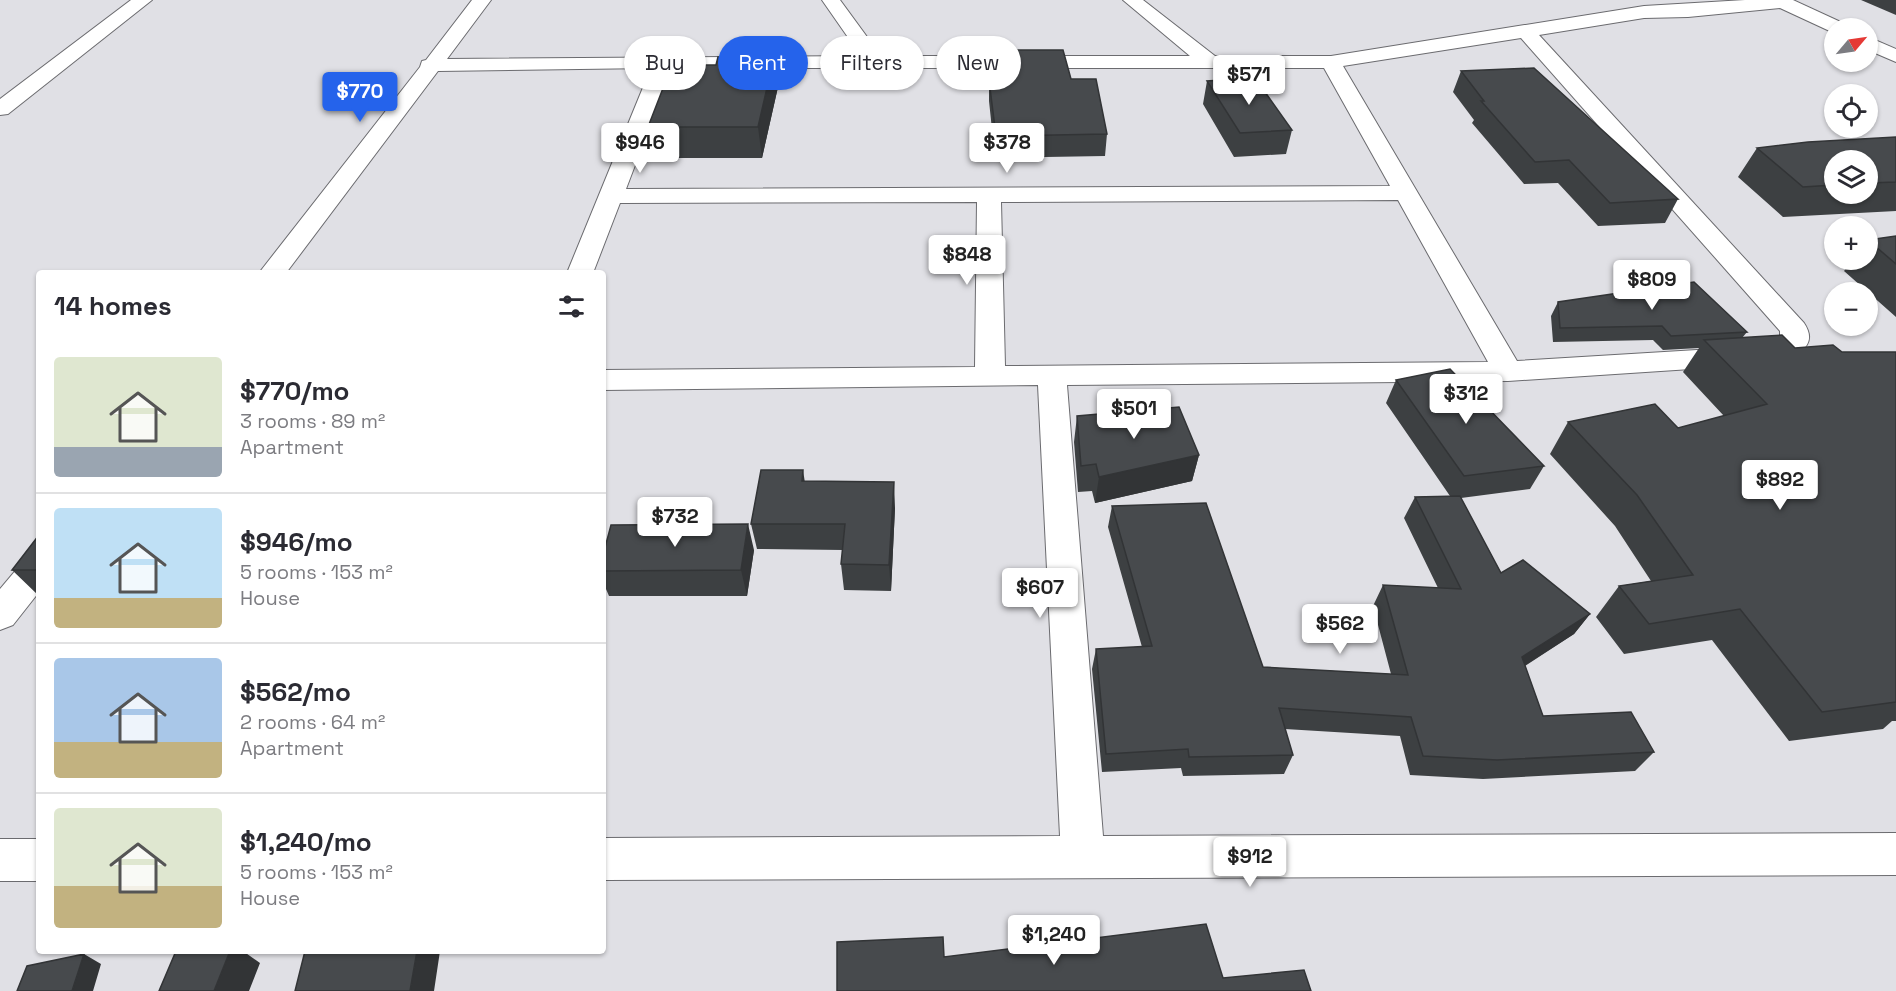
<!DOCTYPE html>
<html lang="en">
<head>
<meta charset="utf-8">
<style>
	:root { --surface:#fff; --page:#f7f7f7; --text:#2b2b33; --muted:#7c7c81; --line:#e1e1e2; --accent:#2563eb }
	body { margin:0; font-family:"Space Grotesk",sans-serif; background:var(--page); color:var(--text); height:100vh; display:flex; flex-direction:column; font-size:22px; white-space:nowrap }
	* { box-sizing:border-box; margin:0 }
	p { font-size:20px; color:var(--muted) }
	.icon { flex:none; width:33px; height:33px; fill:none; stroke:currentColor; stroke-width:2; stroke-linecap:round; stroke-linejoin:round }
	.map { position:relative; flex:1; overflow:hidden }
	.side { position:absolute; left:36px; top:270px; width:570px; height:684px; display:flex; flex-direction:column; background:var(--surface); border-radius:6px; box-shadow:0 2px 4px #0004 }
	.side>* { flex:none }
	.banner { position:absolute; left:624px; top:36px; width:570px; height:54px; display:flex; gap:12px }
	.needle { width:39px; rotate:61deg }
	.tools { position:absolute; left:1824px; top:18px; display:grid; gap:12px }
	.tools a { display:grid; place-items:center; width:54px; height:54px; border-radius:50%; background:var(--surface); box-shadow:0 2px 4px #0004; font-size:30px }
	.price { position:absolute; translate:-50% -51px; padding:0 14px; border-radius:6px; background:#fff; color:#222; font-size:20px; line-height:39px; filter:drop-shadow(0 2px 3px #0008) }
	.price::after { content:''; position:absolute; left:50%; top:36px; width:18px; height:14px; margin-left:-9px; background:inherit; clip-path:polygon(0 0,100% 0,50% 100%) }
	.price.current { background:var(--accent); color:#fff }
	ul { padding:0; list-style:none }
	li { display:flex; align-items:center; gap:18px; height:150px; padding:0 18px }
	li+li { border-top:2px solid var(--line) }
	li span { display:grid; place-items:center; flex:none; width:168px; height:120px; border-radius:6px; color:#555 }
	li>.icon { margin-inline-start:auto }
	span .icon { width:72px; height:72px; fill:#fffc; stroke-width:1 }
	li b { font-size:26px }
	h2 { display:flex; justify-content:space-between; align-items:center; height:72px; padding:0 18px; font-size:26px }
	.chip { padding:0 21px; border-radius:27px; background:var(--surface); box-shadow:0 2px 4px #0004; font-size:21px; line-height:54px }
	.chip.current { background:var(--accent); color:#fff }
	.map>svg:first-child { display:block }
	.lines { fill:none; stroke-linecap:round; stroke-linejoin:round }
	.minor-casing { stroke:#6b6b6f; stroke-width:2 }
	.minor { fill:#fff; fill-rule:evenodd }
	.wall { fill:#3d4042; fill-rule:evenodd }
	.shaded-wall { fill:#323436 }
	.building { fill:#474a4d; stroke:#323436; stroke-width:1.5 }
</style>
</head>
<body>
<div class="map">
<svg width="1896" height="991" viewBox="0 0 1896 991">
	<rect width="100%" height="100%" fill="#e0e0e5"/>
	<g class="lines">
		<!-- minor casing -->
		<g class="minor-casing">
			<path id="minor" d="M131 0H152L8 114 0 115V99Z
				M472 0H491L447 59 861 56 822 0H840L881 56H1190L1123 0H1143L1215 56H1331L1644 6 1745 0H1793L1845 24 1847 28H1834V33L1780 8 1688 17 1644 18 1539 35 1804 323C1822 350 1788 359 1767 364L1508 381 1067 385 1103 836 1896 833V875L603 880V838L1060 836 1038 385 603 390V370L975 367 977 202 620 203 593 273H567L651 68 438 71 286 273H259L420 67 422 61 426 60ZM1521 38 1780 331V339L1763 346 1517 361 1343 66ZM672 68H1324L1390 186 626 189ZM1398 200 1488 362 1005 366 1001 202Z
				M1868 37 1896 49V62L1868 50Z
				M39 553V592L13 625 0 630V589L27 557Z
				M0 839H39V881H0Z"/>
		</g>
		<!-- minor -->
		<use href="#minor" class="minor"/>
	</g>
	<!-- wall -->
	<path class="wall" d="M1861 0H1896V15Z
		M1006 50 1071 79 1107 134 1105 156 995 158 989 101V80L1007 79 1006 71Z
		M774 57 778 87 762 158H655L648 127 716 65Z
		M1461 71 1678 199 1665 223 1598 226 1558 183 1524 184 1472 123 1474 120 1453 92Z
		M1207 81 1292 130 1286 154 1234 157 1203 104Z
		M1896 137V211L1783 217 1738 177 1757 148ZM1834 160H1868V194H1834Z
		M1896 236V317L1844 271 1853 260H1868V240Z
		M1558 302 1747 332 1742 338 1795 348 1842 352H1896V721H1892L1883 729 1789 741 1712 640 1624 654 1596 617 1619 586 1651 581 1615 526 1550 454 1568 422 1678 428 1724 416 1683 372 1699 348 1663 350 1653 340 1553 342 1551 316Z
		M1396 380 1544 466 1530 489 1461 498 1501 573 1590 614 1574 634 1525 666 1543 716 1654 752 1635 771 1483 779 1410 775 1400 736 1285 729 1293 755 1284 774 1183 776 1181 768 1102 772 1092 669 1096 649 1142 647 1108 527 1112 506 1263 667 1391 674 1373 606 1383 585 1438 588 1404 518 1415 497 1450 496 1386 403Z
		M1077 416 1199 455 1192 481 1095 503 1092 491 1078 492 1074 442Z
		M805 481 895 508 891 591 844 590 841 564 843 550 757 549 751 524Z
		M39 535V596L12 570Z
		M754 550 747 596H609L603 582V555Z"/>
	<!-- shaded-wall -->
	<path class="shaded-wall" d="M774 57 778 87 762 158 758 127Z
		M1199 455 1192 481 1095 503 1099 477Z
		M803 470 807 496 802 481Z
		M894 482 895 508 891 591 889 565Z
		M748 524 754 550 747 596 741 570Z
		M1590 614 1574 634 1507 677 1522 657Z
		M230 951H243L260 963 249 991H214Z
		M417 951H440L434 991H410Z
		M84 954 101 964 93 991H72Z"/>
	<!-- building -->
	<path class="building" d="M1006 50H1063L1071 79H1096L1107 134 996 136 989 80 1011 79Z
		M718 57H774L758 127H648L672 65H716Z
		M1534 68 1678 199 1610 203 1569 160 1535 162 1481 101H1484L1461 71Z
		M1255 78 1292 130 1240 133 1207 81Z
		M1896 137V182L1868 183V160H1834V185L1803 187 1757 148 1808 142Z
		M1896 236V264L1868 240Z
		M1694 282 1747 332 1671 336 1662 326 1560 328 1558 302Z
		M1782 335 1795 348 1833 345 1842 352H1896V702L1822 712 1740 609 1649 624 1619 586 1693 575 1637 495 1568 422 1655 404 1678 428 1767 404 1704 340Z
		M1450 369 1544 466 1464 476 1396 380Z
		M1179 407 1199 455 1099 477 1096 464 1081 466 1077 416Z
		M761 470H803L802 481 894 482 889 565 841 564 845 524H751Z
		M1460 496 1501 573 1523 560 1590 614 1522 657 1543 716 1631 712 1654 752 1497 760 1423 756 1411 717 1279 708 1293 755 1189 757 1188 749 1106 754 1096 649 1152 646 1112 506 1206 503 1263 667 1408 675 1383 585 1461 589 1415 497Z
		M748 524 741 570 603 571V555L611 525Z
		M39 535V570H12Z
		M1206 924 1223 978 1304 970 1311 991H837V942L943 937 944 957Z
		M176 951H230L214 991H159Z
		M305 951H417L410 991H295Z
		M84 954 72 991H17L27 966Z"/>
</svg>
<div class="tools">
<a><svg class="needle" viewBox="-14 -14 28 28"><path d="M0-13l5 13h-10z" fill="#e53935"/><path d="M0 13l5-13h-10z" fill="#7c7c81"/></svg></a>
<a><svg class="icon" aria-label="locate" viewBox="0 0 24 24"><circle cx="12" cy="12" r="6"/><path d="M12 2v4M12 18v4M2 12h4M18 12h4"/></svg></a>
<a><svg class="icon" aria-label="layers" viewBox="0 0 24 24"><path d="M12 4l9 5-9 5-9-5zM3 14l9 5 9-5"/></svg></a>
<a>+</a>
<a>−</a>
</div>
<b class="price" style="left:1249px;top:106px">$571</b>
<b class="price current" style="left:360px;top:123px">$770</b>
<b class="price" style="left:640px;top:174px">$946</b>
<b class="price" style="left:1007px;top:174px">$378</b>
<b class="price" style="left:967px;top:286px">$848</b>
<b class="price" style="left:1652px;top:311px">$809</b>
<b class="price" style="left:1466px;top:425px">$312</b>
<b class="price" style="left:1134px;top:440px">$501</b>
<b class="price" style="left:1780px;top:511px">$892</b>
<b class="price" style="left:675px;top:548px">$732</b>
<b class="price" style="left:1040px;top:619px">$607</b>
<b class="price" style="left:1340px;top:655px">$562</b>
<b class="price" style="left:1250px;top:888px">$912</b>
<b class="price" style="left:1054px;top:966px">$1,240</b>
<div class="banner">
<a class="chip">Buy</a>
<a class="chip current">Rent</a>
<a class="chip">Filters</a>
<a class="chip">New</a>
</div>
<section class="side">
<h2>14 homes<svg class="icon" aria-label="filters" viewBox="0 0 24 24"><path d="M4 7h16M4 17h16"/><circle cx="9" cy="7" r="2"/><circle cx="15" cy="17" r="2"/></svg></h2>
<ul>
<li><span style="background:linear-gradient(#dfe7d0 75%,#9aa5b1 0)"><svg class="icon" aria-label="home" viewBox="0 0 24 24"><path d="M3 11l9-7 9 7M6 9v11h12V9"/></svg></span><div><b>$770/mo</b><p>3 rooms · 89 m²</p><p>Apartment</p></div></li>
<li><span style="background:linear-gradient(#bfe0f5 75%,#c2b280 0)"><svg class="icon" aria-label="home" viewBox="0 0 24 24"><path d="M3 11l9-7 9 7M6 9v11h12V9"/></svg></span><div><b>$946/mo</b><p>5 rooms · 153 m²</p><p>House</p></div></li>
<li><span style="background:linear-gradient(#a9c7e8 70%,#c2b280 0)"><svg class="icon" aria-label="home" viewBox="0 0 24 24"><path d="M3 11l9-7 9 7M6 9v11h12V9"/></svg></span><div><b>$562/mo</b><p>2 rooms · 64 m²</p><p>Apartment</p></div></li>
<li><span style="background:linear-gradient(#dfe7d0 65%,#c2b280 0)"><svg class="icon" aria-label="home" viewBox="0 0 24 24"><path d="M3 11l9-7 9 7M6 9v11h12V9"/></svg></span><div><b>$1,240/mo</b><p>5 rooms · 153 m²</p><p>House</p></div></li>
</ul>
</section>
</div>
</body>
</html>
